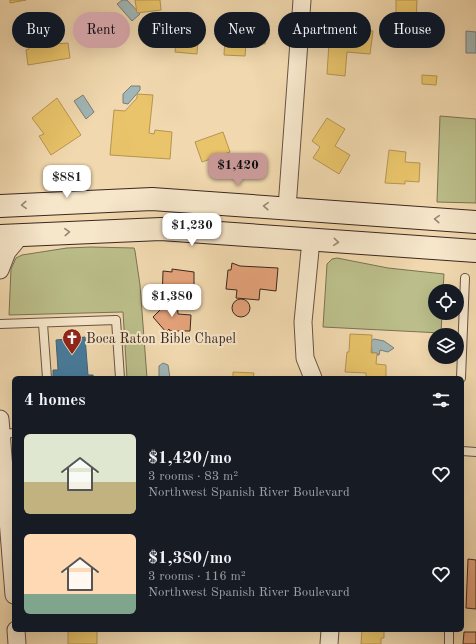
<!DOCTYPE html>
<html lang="en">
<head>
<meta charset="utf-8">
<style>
	:root { --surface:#171b24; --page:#20242c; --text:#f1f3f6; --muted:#9ea1a6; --accent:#c59692 }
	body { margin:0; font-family:"Old Standard TT",serif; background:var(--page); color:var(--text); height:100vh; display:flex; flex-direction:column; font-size:15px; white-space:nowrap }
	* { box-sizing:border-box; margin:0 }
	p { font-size:13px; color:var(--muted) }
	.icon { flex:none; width:22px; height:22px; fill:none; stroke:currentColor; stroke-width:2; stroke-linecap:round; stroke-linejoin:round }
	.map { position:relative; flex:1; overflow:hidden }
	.side { position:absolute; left:12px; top:376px; width:452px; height:256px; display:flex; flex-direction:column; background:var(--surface); border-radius:6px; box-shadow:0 4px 16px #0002 }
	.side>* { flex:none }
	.banner { position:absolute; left:12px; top:12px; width:452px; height:36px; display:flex; gap:8px }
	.buttons { position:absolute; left:428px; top:284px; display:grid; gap:8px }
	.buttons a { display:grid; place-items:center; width:36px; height:36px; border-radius:50%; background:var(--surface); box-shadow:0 4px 16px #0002; font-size:20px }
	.price { position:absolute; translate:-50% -34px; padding:0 9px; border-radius:8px; background:#fff; color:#222; font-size:13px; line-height:26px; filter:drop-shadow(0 1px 2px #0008) }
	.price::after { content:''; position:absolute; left:50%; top:24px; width:12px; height:9px; margin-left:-6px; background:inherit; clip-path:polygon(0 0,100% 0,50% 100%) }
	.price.selected { background:var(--accent); color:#111 }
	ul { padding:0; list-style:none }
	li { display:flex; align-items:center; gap:12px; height:100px; padding:0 12px }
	li span { display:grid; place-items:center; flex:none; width:112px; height:80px; border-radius:6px; color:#555 }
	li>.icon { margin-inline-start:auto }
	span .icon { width:48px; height:48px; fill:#fffc; stroke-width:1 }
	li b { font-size:17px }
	h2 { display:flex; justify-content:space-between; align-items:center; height:48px; padding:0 12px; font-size:17px }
	.chip { padding:0 14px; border-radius:18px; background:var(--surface); box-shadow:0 4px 16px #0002; font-size:14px; line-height:36px }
	.chip.selected { background:var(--accent); color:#111 }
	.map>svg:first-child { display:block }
	.green { fill:#bbbe8a; stroke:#7b7255 }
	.water { fill:#a1b6b6; stroke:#787d7a }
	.homes { fill:#e9c46a; stroke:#b59554 }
	.public { fill:#457b9d; stroke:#426278 }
	.building { fill:#e4a27a; stroke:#3b2720 }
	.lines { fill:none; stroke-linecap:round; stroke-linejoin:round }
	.lane-casing { stroke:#685344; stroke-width:10 }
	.street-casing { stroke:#685344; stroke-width:19 }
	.secondary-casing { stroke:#3b2720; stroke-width:24 }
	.lane { stroke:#f6e6ca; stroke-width:8 }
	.street { stroke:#f6e6ca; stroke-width:17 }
	.secondary { stroke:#f6e6ca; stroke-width:22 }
	.oneway { stroke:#988675 }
	.labels { text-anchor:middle; stroke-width:4; stroke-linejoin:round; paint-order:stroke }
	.poi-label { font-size:14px; fill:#3b2720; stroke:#f6e6ca; text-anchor:start }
</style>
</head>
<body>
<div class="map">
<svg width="476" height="644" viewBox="0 0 476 644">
	<rect width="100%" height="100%" fill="#f1d8ae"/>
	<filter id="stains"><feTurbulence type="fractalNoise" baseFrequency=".005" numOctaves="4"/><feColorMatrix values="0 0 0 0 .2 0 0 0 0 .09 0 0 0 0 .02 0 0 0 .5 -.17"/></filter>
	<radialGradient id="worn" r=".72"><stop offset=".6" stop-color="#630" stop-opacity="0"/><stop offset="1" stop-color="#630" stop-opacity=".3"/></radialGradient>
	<!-- green -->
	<path class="green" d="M440 116 476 119V203L437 202Z
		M91 247 134 248 135 251 140 285 147 378H127L123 312 9 315 11 269 16 258 22 255 67 248Z
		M337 258 388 268 444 274 443 291H435V313H442L441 333 323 327 327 264 332 259Z"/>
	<!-- water -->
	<path class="water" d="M122 0H127L140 14 132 21 117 4Z
		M82 18 86 22 88 40 84 43 80 41 79 37 77 35V21Z
		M466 31 476 32V53H466Z
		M131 86H140V90L128 104 123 103V94Z
		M83 95 94 112 86 119 74 101Z
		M374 339 384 341 394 348 388 352 380 350 379 355H377V353H372L371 341Z
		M163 363 168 365 170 378H159V366Z"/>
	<!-- homes -->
	<path class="homes" d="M10 0H26L10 3Z
		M135 0H160L161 10 137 13Z
		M396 0H417L416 25 396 24Z
		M178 16 199 18 197 54 175 52Z
		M51 19 54 44 68 43 70 58 28 65 26 50 29 49 28 40 16 42 14 24Z
		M226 20 248 21V24L267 25 265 44 246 43 245 56 224 55Z
		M330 27 373 31 370 54 347 52 345 76 327 74Z
		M422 75 437 76 436 85 422 84Z
		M137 94 153 95 149 133 154 134 155 130 172 132 170 159 110 155 114 110 125 111 137 98Z
		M57 98 81 135 51 155 39 136 44 134 32 118Z
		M327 118 345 129 335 146 350 155 339 174 313 158 320 147 312 141Z
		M223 132 230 152 202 162 195 142Z
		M389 150 406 152 405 162 420 163 419 182 405 181V184L385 183Z
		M350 334 372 335 371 353H377L376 364 386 365V378H366V373L345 372 347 352H349Z
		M233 372 254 373 253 378H233Z
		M68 630H105L97 631V644H68Z
		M362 630H384V638H381V644H361Z"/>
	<!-- public -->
	<path class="public" d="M85 337 88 375H93L94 378H53V370H58L56 340Z"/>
	<!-- building -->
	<path class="building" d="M232 263 240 266 278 268 276 291 260 289 259 300 236 298 237 290 226 289 228 270H231Z
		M172 269 194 272V293H185L184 303 162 302 163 271 172 272Z
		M232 308a9 9 0 1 1 18 0a9 9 0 1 1-18 0Z
		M161 301 177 302 178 314 191 315 190 331H170L169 329 166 332 153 317 160 310Z
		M468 559 476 560V609L466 608Z
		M464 632H476V644H463Z"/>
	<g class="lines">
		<!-- lane casing -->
		<g class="lane-casing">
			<path id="lane" d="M0 324 116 320 120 378
				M43 324 47 378
				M461 378 465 278
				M1 434 14 433
				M462 451 476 452
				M449 644V630"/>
		</g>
		<!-- street casing -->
		<g class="street-casing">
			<path id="street" d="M287 208 302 0
				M311 240 303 322 305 358 313 378
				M0 270 7 252 21 235
				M0 419 14 595
				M16 630 17 644
				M329 644 330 630"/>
		</g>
		<!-- secondary casing -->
		<g class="secondary-casing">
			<path id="secondary" d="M0 206 152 199 476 222
				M0 236 161 229 476 251"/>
		</g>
		<!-- lane -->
		<use href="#lane" class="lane"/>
		<!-- street -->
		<use href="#street" class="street"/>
		<!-- secondary -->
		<use href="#secondary" class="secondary"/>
	</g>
	<!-- one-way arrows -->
	<defs><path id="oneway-chevron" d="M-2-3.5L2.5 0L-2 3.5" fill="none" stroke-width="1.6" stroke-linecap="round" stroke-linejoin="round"/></defs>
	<g class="oneway">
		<use href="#oneway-chevron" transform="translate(24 205) rotate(177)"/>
		<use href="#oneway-chevron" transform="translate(266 206) rotate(-176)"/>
		<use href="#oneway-chevron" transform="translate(437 219) rotate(-176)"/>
		<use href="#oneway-chevron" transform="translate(67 232) rotate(-3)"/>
		<use href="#oneway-chevron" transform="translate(336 242) rotate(5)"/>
	</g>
	<!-- icons -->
	<defs>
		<g id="church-pin" transform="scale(1)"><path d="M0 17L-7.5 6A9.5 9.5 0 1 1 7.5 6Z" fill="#8f2418" stroke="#f6e6ca"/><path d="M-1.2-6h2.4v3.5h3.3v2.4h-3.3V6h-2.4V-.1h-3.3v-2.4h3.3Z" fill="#fff"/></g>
	</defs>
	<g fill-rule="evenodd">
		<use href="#church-pin" x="72" y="338"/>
	</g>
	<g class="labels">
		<!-- poi labels -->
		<g class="poi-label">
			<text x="86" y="343">Boca Raton Bible Chapel</text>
		</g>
	</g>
	<rect width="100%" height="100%" filter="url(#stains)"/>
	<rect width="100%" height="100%" fill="url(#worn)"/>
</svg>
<div class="buttons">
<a><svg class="icon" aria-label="locate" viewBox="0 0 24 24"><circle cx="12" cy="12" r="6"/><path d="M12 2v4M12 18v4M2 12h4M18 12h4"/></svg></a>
<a><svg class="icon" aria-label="layers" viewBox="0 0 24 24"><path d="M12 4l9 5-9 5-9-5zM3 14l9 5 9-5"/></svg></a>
</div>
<b class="price selected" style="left:238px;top:187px">$1,420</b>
<b class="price" style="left:67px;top:199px">$881</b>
<b class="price" style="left:192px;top:247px">$1,230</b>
<b class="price" style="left:172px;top:318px">$1,380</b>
<div class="banner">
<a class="chip">Buy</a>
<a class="chip selected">Rent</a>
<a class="chip">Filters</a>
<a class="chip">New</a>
<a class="chip">Apartment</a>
<a class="chip">House</a>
</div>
<section class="side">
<h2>4 homes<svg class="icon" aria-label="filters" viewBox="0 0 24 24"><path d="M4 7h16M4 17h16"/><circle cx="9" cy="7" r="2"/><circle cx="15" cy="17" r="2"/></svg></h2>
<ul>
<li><span style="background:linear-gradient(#dfe7d0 60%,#c2b280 0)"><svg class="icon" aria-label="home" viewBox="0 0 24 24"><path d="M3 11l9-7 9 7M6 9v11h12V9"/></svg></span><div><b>$1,420/mo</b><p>3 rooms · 83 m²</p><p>Northwest Spanish River Boulevard</p></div><svg class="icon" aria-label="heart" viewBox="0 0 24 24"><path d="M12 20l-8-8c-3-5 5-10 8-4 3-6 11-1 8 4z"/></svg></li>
<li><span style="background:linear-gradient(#ffd9b3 75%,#7fa58c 0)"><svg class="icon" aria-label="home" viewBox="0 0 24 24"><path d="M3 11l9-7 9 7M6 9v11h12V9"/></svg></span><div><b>$1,380/mo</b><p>3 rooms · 116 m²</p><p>Northwest Spanish River Boulevard</p></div><svg class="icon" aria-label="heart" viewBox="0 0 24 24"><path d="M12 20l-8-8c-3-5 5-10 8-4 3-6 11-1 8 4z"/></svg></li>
</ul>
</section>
</div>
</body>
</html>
